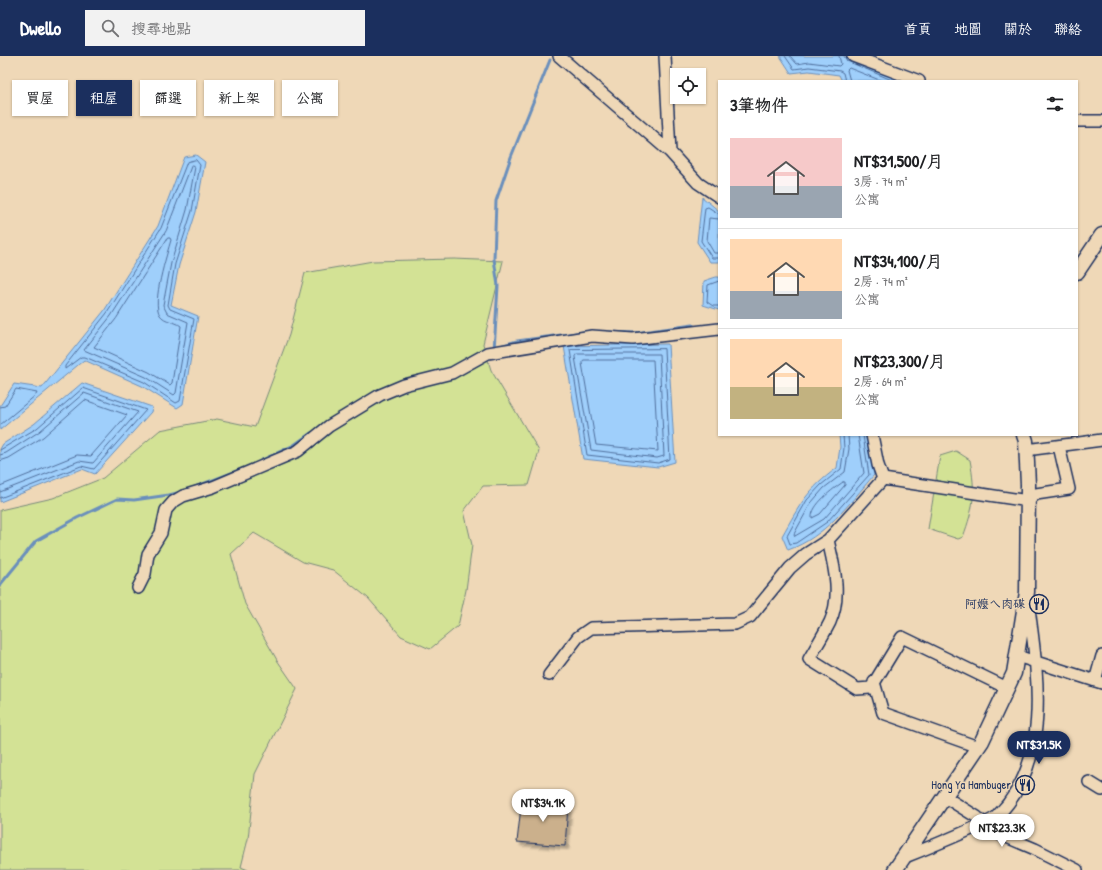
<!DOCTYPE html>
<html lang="zh-TW">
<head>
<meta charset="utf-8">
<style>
	:root { --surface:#fff; --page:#f2f2f2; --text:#202124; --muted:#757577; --line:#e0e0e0; --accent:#1b2f5e }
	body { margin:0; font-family:"Patrick Hand","LXGW WenKai TC",sans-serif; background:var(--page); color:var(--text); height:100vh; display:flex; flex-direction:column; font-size:15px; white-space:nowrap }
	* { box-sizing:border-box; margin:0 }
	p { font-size:13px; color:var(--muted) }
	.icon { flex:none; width:22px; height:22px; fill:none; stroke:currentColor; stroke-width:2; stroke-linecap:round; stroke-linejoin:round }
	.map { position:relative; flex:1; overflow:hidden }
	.panel { position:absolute; left:718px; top:24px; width:360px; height:356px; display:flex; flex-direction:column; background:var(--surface); border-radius:0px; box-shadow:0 1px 3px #0004 }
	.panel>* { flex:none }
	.guide { position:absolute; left:12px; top:24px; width:380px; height:36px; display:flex; gap:8px }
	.controls { position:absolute; left:670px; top:12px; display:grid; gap:8px }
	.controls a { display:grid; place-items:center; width:36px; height:36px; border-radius:0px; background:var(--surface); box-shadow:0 1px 3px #0004; font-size:20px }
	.price { position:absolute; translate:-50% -34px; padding:0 9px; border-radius:14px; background:#fff; color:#222; font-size:13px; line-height:26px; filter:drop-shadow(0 1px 2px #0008) }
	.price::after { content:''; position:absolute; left:50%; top:24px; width:12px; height:9px; margin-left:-6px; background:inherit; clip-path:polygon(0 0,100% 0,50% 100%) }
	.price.current { background:var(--accent); color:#fff }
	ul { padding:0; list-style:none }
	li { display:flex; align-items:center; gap:12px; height:100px; padding:0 12px }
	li+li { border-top:1px solid var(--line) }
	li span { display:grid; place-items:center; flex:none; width:112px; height:80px; border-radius:0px; color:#555 }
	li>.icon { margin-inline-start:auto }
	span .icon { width:48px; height:48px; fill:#fffc; stroke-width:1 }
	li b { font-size:17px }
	h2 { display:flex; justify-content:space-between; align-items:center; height:48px; padding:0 12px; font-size:17px }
	.chip { padding:0 14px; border-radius:0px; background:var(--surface); box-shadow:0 1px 3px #0004; font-size:14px; line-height:36px }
	.chip.current { background:var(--accent); color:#fff }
	header { display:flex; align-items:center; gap:24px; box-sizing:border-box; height:56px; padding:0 20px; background:var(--accent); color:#fff }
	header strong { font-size:19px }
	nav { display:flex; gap:22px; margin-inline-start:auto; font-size:14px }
	.search { width:280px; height:36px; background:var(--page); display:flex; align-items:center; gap:10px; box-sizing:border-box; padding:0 14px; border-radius:0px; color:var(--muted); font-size:15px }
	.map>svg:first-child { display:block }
	.green { fill:#d3e295; stroke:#77887a }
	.water { fill:#9fcffb; stroke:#6a8fbc }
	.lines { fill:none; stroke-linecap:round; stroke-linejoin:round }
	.shore { stroke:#506f9d; stroke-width:1 }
	.stream { stroke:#6a8fbc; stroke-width:3 }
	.building { fill:#cbb08c; stroke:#1b2f5e; filter:url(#shadow) }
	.minor-casing { stroke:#1b2f5e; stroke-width:14 }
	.major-casing { stroke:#1b2f5e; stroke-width:17 }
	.minor { stroke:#efd8b7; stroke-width:11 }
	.major { stroke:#efd8b7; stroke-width:14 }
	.labels { text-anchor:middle; stroke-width:3; stroke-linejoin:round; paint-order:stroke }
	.poi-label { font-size:12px; fill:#1b2f5e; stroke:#efd8b7; text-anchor:end }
</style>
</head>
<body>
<header>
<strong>Dwello</strong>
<div class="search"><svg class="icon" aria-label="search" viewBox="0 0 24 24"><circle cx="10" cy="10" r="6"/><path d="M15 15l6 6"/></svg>搜尋地點</div>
<nav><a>首頁</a><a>地圖</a><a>關於</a><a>聯絡</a></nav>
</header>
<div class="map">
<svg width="1102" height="814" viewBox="0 0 1102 814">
	<defs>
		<filter id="shadow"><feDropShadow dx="3.5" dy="3.5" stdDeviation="1" flood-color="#0004"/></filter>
	</defs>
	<rect width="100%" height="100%" fill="#efd8b7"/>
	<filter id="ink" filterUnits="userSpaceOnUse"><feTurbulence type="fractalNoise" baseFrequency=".025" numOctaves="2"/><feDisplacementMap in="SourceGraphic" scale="8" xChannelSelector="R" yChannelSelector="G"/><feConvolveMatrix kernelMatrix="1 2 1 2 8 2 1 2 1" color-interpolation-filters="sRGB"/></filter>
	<g filter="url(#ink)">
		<!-- green -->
		<path class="green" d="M454 203 503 205 483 288 491 314 539 395 529 429 483 430 464 455 472 489 466 534 458 570 430 593 401 580 368 542 333 514 303 506 254 477 231 498 245 548 277 604 297 633 255 718 248 783 241 811 248 814H0V454L53 442 103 422 160 374 217 363 255 371 289 279 305 217 373 205Z
			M956 395 970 404C976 437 974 451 963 481L958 483 928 473 940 400Z"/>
		<!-- water -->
		<path class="water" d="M780 0H844L903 25H842L839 19 809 15 791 17Z
			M196 99 205 106 196 156 179 209 171 249 198 260 183 348 177 352 142 330 84 304 0 374V350L14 328 42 332 104 255 158 170 184 101Z
			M702 141 719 155V206H710L697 186Z
			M716 221H719V254L703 249 704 225Z
			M668 288 675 406 658 411 583 403 564 290Z
			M82 327 152 351 151 356 95 418 82 413 0 446V393L3 388 34 368Z
			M839 379H867L874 419C849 448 825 481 788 494L782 480C800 448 807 434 837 412L840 391Z"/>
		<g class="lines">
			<!-- shore -->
			<path class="shore" d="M785 0 794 13 809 11 840 15 843 17 845 25
				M790 0 797 8 809 6 839 10 841 8 839 0
				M844 0 847 5 894 25
				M850 25 847 14 849 12 882 25
				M196 104 200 109 192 155 175 208 168 249 170 253 194 263 180 345 176 347 144 326 85 301H81L65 313V310L107 257 161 172 187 106Z
				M192 109 195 111 187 154 171 207 163 249 167 257 188 266 176 337 174 339 146 321 84 294 111 260 166 175Z
				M719 158 708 151 705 152 701 185 712 202H719
				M719 163 709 162 707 185 714 197H719
				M168 182H170L171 184C167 198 151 247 160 259 165 266 175 265 181 270L172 327 170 329 149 316 94 291 116 263Z
				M719 225 708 229 707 246 713 250H719
				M664 293 670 403 658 407 587 399 570 294Z
				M577 298H659L664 400 657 402 591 394 575 301Z
				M584 304H653L658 395 596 389 582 307Z
				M0 351 5 350 16 333 37 337 36 339 0 369
				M843 379 844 392 841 413 821 429 807 444 787 480 790 488 796 487 827 466 869 419 863 379
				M848 379 849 393 845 416 824 432 811 447 794 478 795 480 824 463 864 417 858 379
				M0 394 37 372 83 332 146 354 94 413 81 410 0 442
				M0 399 6 397 40 375 84 337 138 356 93 407 79 405 0 436
				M0 405 9 402 43 381 85 344 127 359 91 400 77 399 0 430
				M843 426H845V429L820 458 812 462C811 449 833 433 843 426Z"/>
			<!-- stream -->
			<path class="stream" d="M607 276 635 277 693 269
				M500 290 517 285 591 275
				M494 294 498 230 494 203 496 145 511 101 550 4
				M260 405 294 389 311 377
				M195 431 242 413
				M0 529 36 485 77 462 117 443 134 444 169 439 181 436"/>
		</g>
		<!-- building -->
		<path class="building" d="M522 742 568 750 565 790 517 786Z"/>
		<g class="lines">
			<!-- minor casing -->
			<g class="minor-casing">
				<path id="minor" d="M559 0 670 96 698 127 719 141
					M665 0 670 96
					M853 0 919 25
					M1077 65H1102
					M872 379 878 409 883 423 1028 445 1036 438 1069 433 1059 390
					M1026 394 1102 384
					M828 484C834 510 842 539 830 566 824 578 816 591 809 603L857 633 871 632 902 581 1007 632
					M138 532 145 518 148 498 161 477 166 454 173 446 183 440 213 431 298 395 329 370 380 339 404 329 452 317 488 297 592 280 633 283 719 273
					M1017 600 1102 627
					M549 619 578 581 591 572 735 568 750 561 790 512 806 498 828 484 883 423
					M1095 625 1102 600
					M874 626 883 657 978 691
					M1089 726 1102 734
					M945 741 977 761 990 774 1035 793 1077 814
					M905 801C930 791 955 781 980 769 986 766 994 764 998 759 1053 704 1037 614 1028 545"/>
			</g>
			<!-- major casing -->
			<g class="major-casing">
				<path id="major" d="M1077 216 1102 179
					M895 814 982 685 1014 617 1027 536 1028 429 1026 385 1024 379"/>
			</g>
			<!-- minor -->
			<use href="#minor" class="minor"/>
			<!-- major -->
			<use href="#major" class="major"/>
		</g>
	</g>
	<!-- icons -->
	<defs>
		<g id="restaurant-ring" transform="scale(1)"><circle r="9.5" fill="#efd8b7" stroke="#1b2f5e" stroke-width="1.5"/><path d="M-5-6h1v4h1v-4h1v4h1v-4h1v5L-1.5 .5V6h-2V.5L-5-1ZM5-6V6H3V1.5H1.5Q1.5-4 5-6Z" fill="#1b2f5e"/></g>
	</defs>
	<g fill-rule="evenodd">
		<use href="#restaurant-ring" x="1039" y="548"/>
		<use href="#restaurant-ring" x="1025" y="729"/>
	</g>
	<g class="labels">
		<!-- poi labels -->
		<g class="poi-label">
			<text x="1025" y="552">阿嬤ㄟ肉碟</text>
			<text x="1011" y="733">Hong Ya Hambuger</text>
		</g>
	</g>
</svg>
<div class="controls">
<a><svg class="icon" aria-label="locate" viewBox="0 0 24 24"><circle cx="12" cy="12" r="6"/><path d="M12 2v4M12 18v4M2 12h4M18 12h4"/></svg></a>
</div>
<b class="price current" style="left:1039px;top:709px">NT$31.5K</b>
<b class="price" style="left:543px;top:767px">NT$34.1K</b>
<b class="price" style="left:1002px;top:792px">NT$23.3K</b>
<div class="guide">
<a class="chip">買屋</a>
<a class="chip current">租屋</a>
<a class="chip">篩選</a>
<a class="chip">新上架</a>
<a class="chip">公寓</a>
</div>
<section class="panel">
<h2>3筆物件<svg class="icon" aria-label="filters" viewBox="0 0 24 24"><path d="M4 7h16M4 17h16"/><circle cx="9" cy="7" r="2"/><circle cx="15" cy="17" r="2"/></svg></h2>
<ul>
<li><span style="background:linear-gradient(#f6c9c9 60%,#9aa5b1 0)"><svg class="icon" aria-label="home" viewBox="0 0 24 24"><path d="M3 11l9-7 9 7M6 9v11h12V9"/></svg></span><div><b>NT$31,500/月</b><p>3房 · 74 m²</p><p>公寓</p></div></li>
<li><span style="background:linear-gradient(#ffd9b3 65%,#9aa5b1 0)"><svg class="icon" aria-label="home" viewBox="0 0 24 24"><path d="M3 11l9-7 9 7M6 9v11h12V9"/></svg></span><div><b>NT$34,100/月</b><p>2房 · 74 m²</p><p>公寓</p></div></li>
<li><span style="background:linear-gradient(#ffd9b3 60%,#c2b280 0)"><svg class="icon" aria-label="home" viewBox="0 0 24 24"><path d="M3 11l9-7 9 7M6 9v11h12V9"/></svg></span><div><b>NT$23,300/月</b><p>2房 · 64 m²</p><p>公寓</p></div></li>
</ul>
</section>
</div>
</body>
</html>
